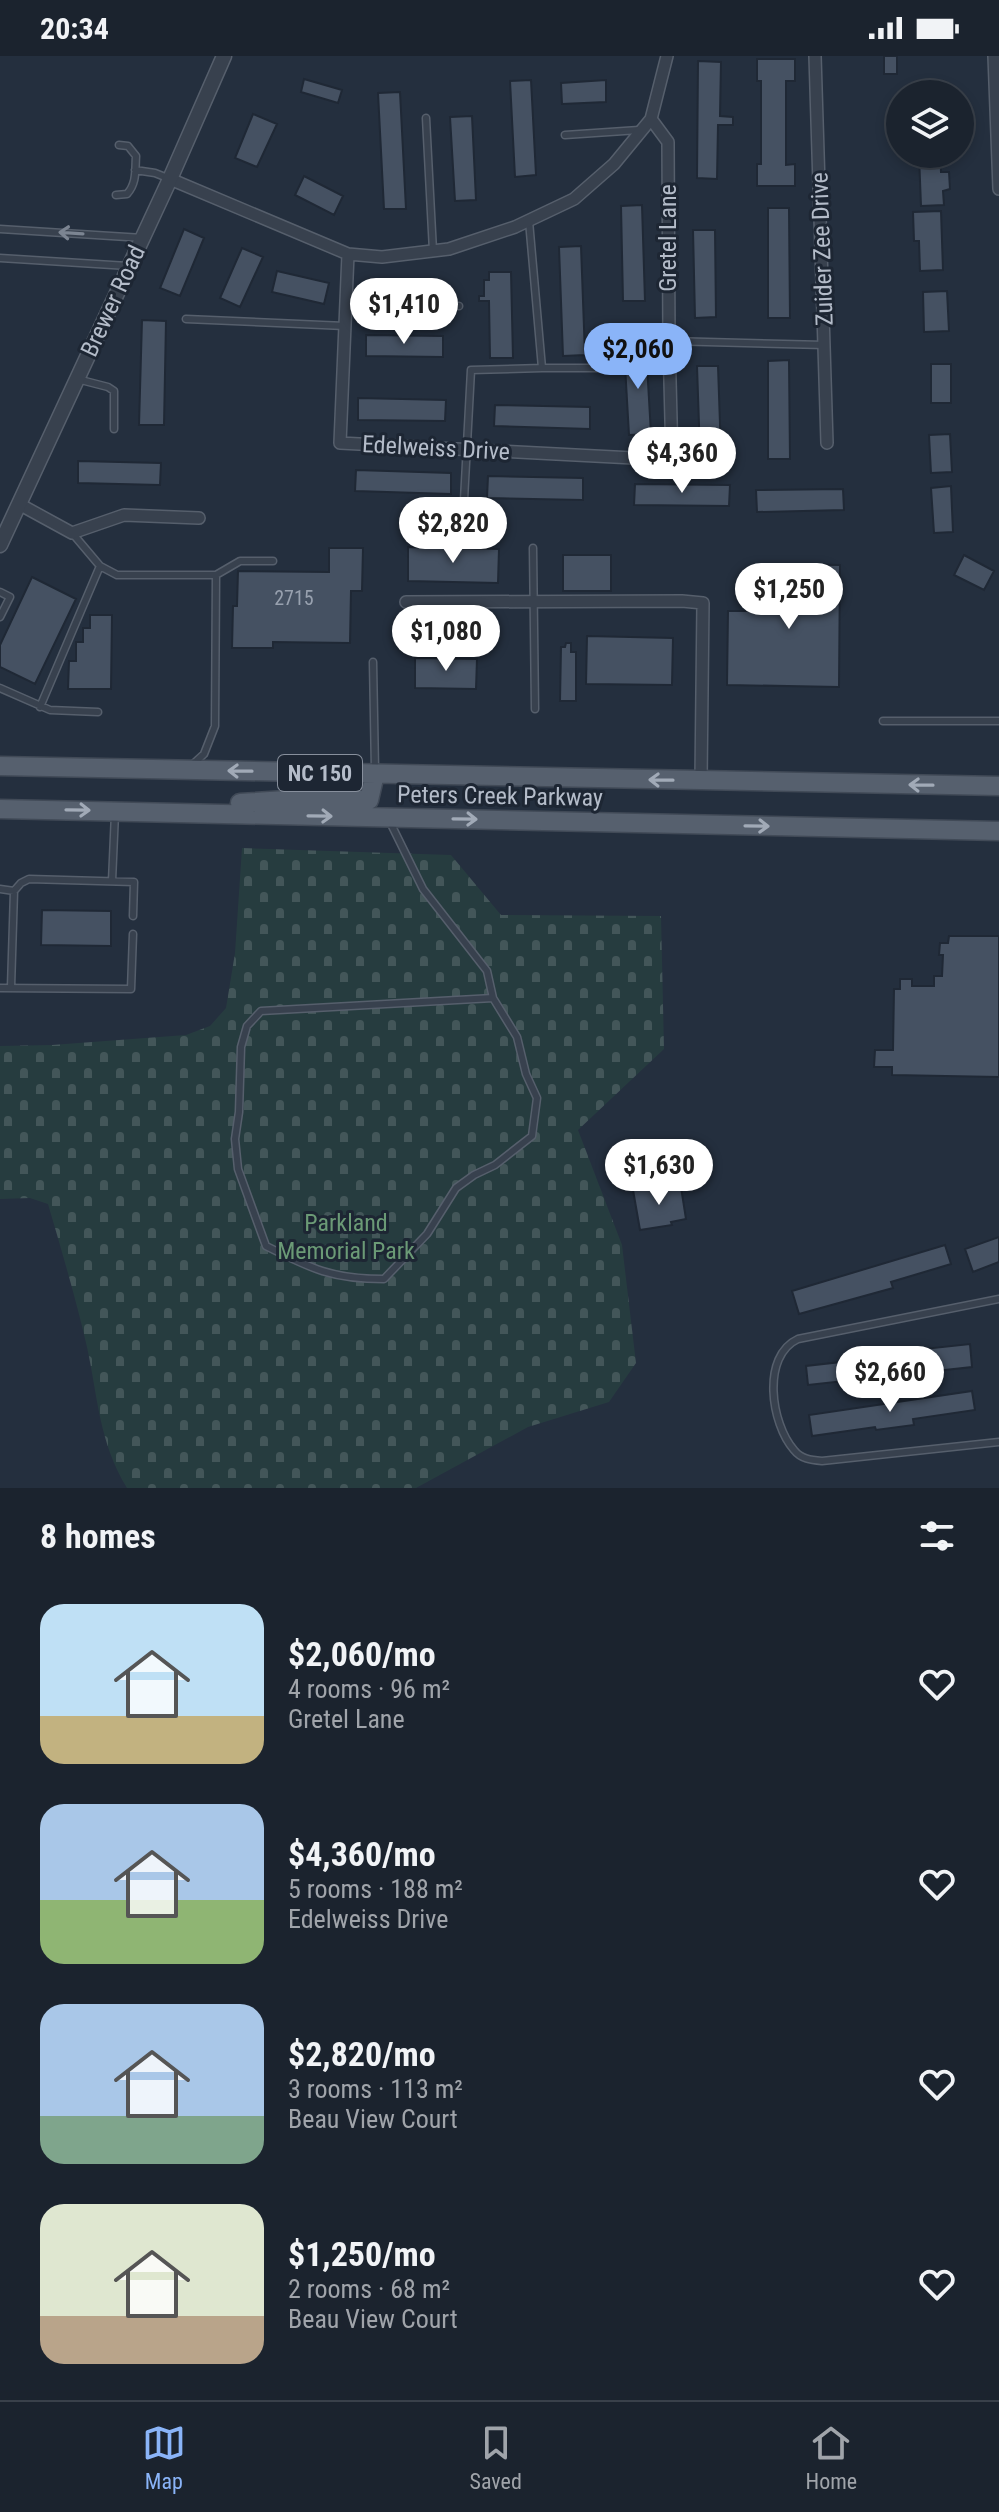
<!DOCTYPE html>
<html lang="en">
<head>
<meta charset="utf-8">
<style>
	:root { --surface:#1b232e; --page:#242b36; --text:#f1f3f6; --muted:#a0a4aa; --line:#39404a; --accent:#8ab4f8 }
	body { margin:0; font-family:"Roboto Condensed",sans-serif; background:var(--page); color:var(--text); height:100vh; display:flex; flex-direction:column; font-size:30px; white-space:nowrap }
	* { box-sizing:border-box; margin:0 }
	p { font-size:26px; color:var(--muted) }
	.icon { flex:none; width:44px; height:44px; fill:none; stroke:currentColor; stroke-width:2; stroke-linecap:round; stroke-linejoin:round }
	.map { position:relative; height:1432px; overflow:hidden }
	.details { display:flex; flex-direction:column; background:var(--surface); flex:1 }
	.details>* { flex:none }
	.controls { position:absolute; left:886px; top:24px; display:grid; gap:16px }
	.controls a { display:grid; place-items:center; width:88px; height:88px; border-radius:50%; background:var(--surface); box-shadow:0 4px 12px #0003,0 0 0 2px var(--line); font-size:40px }
	.price { position:absolute; translate:-50% -68px; padding:0 18px; border-radius:28px; background:#fff; color:#222; font-size:26px; line-height:52px; filter:drop-shadow(0 2px 4px #0008) }
	.price::after { content:''; position:absolute; left:50%; top:48px; width:24px; height:18px; margin-left:-12px; background:inherit; clip-path:polygon(0 0,100% 0,50% 100%) }
	.price.active { background:var(--accent); color:#111 }
	ul { padding:0; list-style:none }
	li { display:flex; align-items:center; gap:24px; height:200px; padding:0 40px }
	li span { display:grid; place-items:center; flex:none; width:224px; height:160px; border-radius:24px; color:#555 }
	li>.icon { margin-inline-start:auto }
	span .icon { width:96px; height:96px; fill:#fffc; stroke-width:1 }
	li b { font-size:34px }
	h2 { display:flex; justify-content:space-between; align-items:center; height:96px; padding:0 40px; font-size:34px }
	.status { display:flex; justify-content:space-between; align-items:center; height:56px; padding:0 40px; background:var(--surface); direction:ltr }
	.status svg { height:22px; fill:currentColor }
	.tab-bar { display:flex; justify-content:space-around; align-items:center; height:112px; border-top:2px solid var(--line); background:var(--surface); font-size:22px; color:var(--muted) }
	.tab-bar a { display:grid; justify-items:center; gap:4px }
	.tab-bar .active { color:var(--accent) }
	.map>svg:first-child { display:block }
	.cemetery { fill:url(#cemetery-stones) }
	.building { fill:#455162; stroke:#1f2835; stroke-width:2 }
	.lines { fill:none; stroke-linecap:round; stroke-linejoin:round }
	.service-casing { stroke:#565f6c; stroke-width:9 }
	.minor-casing { stroke:#565f6c; stroke-width:14 }
	.tertiary-casing { stroke:#565f6c; stroke-width:17 }
	.primary-casing { stroke:#414a57; stroke-width:21 }
	.service { stroke:#38414e; stroke-width:6 }
	.minor { stroke:#38414e; stroke-width:11 }
	.tertiary { stroke:#38414e; stroke-width:14 }
	.primary { stroke:#56606e; stroke-width:18 }
	.oneway { stroke:#7c8592 }
	.oneway2 { stroke:#a1aab7 }
	.labels { text-anchor:middle; stroke-width:6; stroke-linejoin:round; paint-order:stroke }
	.number-label { font-size:20px; fill:#98a1af }
	.shield { fill:#1d2633; stroke:#878f9c; stroke-width:2 }
	.shield-label { font-size:22px; font-weight:bold; fill:#b4bcc9 }
	.street-label { font-size:24px; fill:#b4bcc9; stroke:#1d2633 }
	.park-label { font-size:24px; fill:#6b9a76; stroke:#1d2633 }
</style>
</head>
<body>
<div class="status"><b>20:34</b><svg viewBox="0 0 49 12"><path d="M0 12V9h3v3zM5 12V6h3v6zM10 12V3h3v9zM15 12V0h3v12zM26 1h20v11H26zM47 4h2v5h-2z"/></svg></div>
<div class="map">
<svg width="999" height="1432" viewBox="0 0 999 1432">
	<defs>
		<pattern id="cemetery-stones" width="16" height="16" patternUnits="userSpaceOnUse" patternTransform="scale(2)"><rect width="16" height="16" fill="#263c3f"/><path d="M2 7V4a2 2 0 0 1 4 0v3zM10 15v-3a2 2 0 0 1 4 0v3z" fill="#435659"/></pattern>
	</defs>
	<rect width="100%" height="100%" fill="#242f3e"/>
	<!-- cemetery -->
	<path class="cemetery" d="M242 792 451 799 501 859 661 860 664 993 578 1074 622 1189 636 1307 609 1346 528 1371 416 1432H127C99 1386 98 1342 87 1291 76 1243 62 1196 48 1148L30 1142 0 1143V990L52 989 186 979 210 970 226 952 235 897Z"/>
	<!-- building -->
	<path class="building" d="M884 0H897V18H884Z
		M757 3H795V25H786V109L795 108V130H757V108H761V25H757Z
		M698 5 721 6 720 60 733 61V69H718L717 123 697 122Z
		M304 23 342 34 338 47 301 36Z
		M531 24 536 119 515 121 510 25Z
		M606 24V46L562 48 561 27Z
		M400 36 406 153H384L378 37Z
		M253 58 277 68 257 111 235 102Z
		M472 60 476 144 455 145 450 61Z
		M919 99H940L941 116H949L950 133 943 135 944 149 921 150Z
		M304 120 343 140 334 159 295 139Z
		M642 149 645 245H623L621 150Z
		M768 152H789L790 262H768Z
		M941 155 943 214 920 215 919 185H914L913 156Z
		M184 173 204 182 180 240 160 232Z
		M693 174H715L716 261 695 262Z
		M581 190 585 299 563 300 559 191Z
		M242 192 263 201 240 251 220 242Z
		M277 215 329 227 324 248 272 236Z
		M489 216H511L513 302H490L489 245H479V240H484V224H489Z
		M947 235 949 275 924 276 923 236Z
		M142 264 166 265 164 369H139Z
		M366 279 443 280V301L366 300Z
		M646 291 651 378 629 379 624 292Z
		M789 304 790 403H768V305Z
		M931 308H951V347H931Z
		M697 310H718L721 397 700 398Z
		M358 342 446 344 445 365 358 364Z
		M495 349 590 351V373L494 370Z
		M950 378 952 416 931 417 929 379Z
		M78 405 161 407 160 429 78 427Z
		M356 414 451 417V438L355 435Z
		M488 420 583 422V444L487 442Z
		M635 428 730 429 729 450 634 449Z
		M951 430 953 476 934 477 931 432Z
		M843 433 844 454 757 456 756 434Z
		M408 491 499 493 498 527 408 525Z
		M329 492H363L362 535H351L350 587 273 586V592H232L233 550H237L238 515 329 516Z
		M563 499H611V535H563Z
		M964 499 994 515 984 534 954 519Z
		M769 508 840 509 839 631 727 629 728 555H769Z
		M32 521 76 543 35 628 0 611V589Z
		M90 559H112L111 633H68L69 605H76V586H83V572H90Z
		M587 580 673 582 672 629 586 628Z
		M566 587H571V596H576V645H560L561 591H565Z
		M415 602 477 603 476 633 415 632Z
		M42 854 111 855V890L41 889Z
		M949 880H999V1021L892 1019V1011H874L875 994H893L894 933H900V923H912V930H934V920H942L943 899H939L940 887H948Z
		M663 1129V1134L681 1131 686 1163 671 1166 672 1169 640 1174 633 1134Z
		M999 1181V1206L973 1216 965 1193Z
		M945 1189 951 1208 891 1226 893 1232 799 1258 792 1235Z
		M970 1288 972 1311 808 1329 806 1310 867 1303V1296L906 1292V1295Z
		M972 1335 975 1354 913 1363 914 1369 876 1374 875 1371 812 1380 809 1359Z"/>
	<g class="lines">
		<!-- service casing -->
		<g class="service-casing">
			<path id="service" d="M426 62 433 195
				M565 79 639 74
				M135 114 155 117 170 123
				M116 139 127 138C137 127 135 114 136 100L128 90 119 89
				M0 173 143 182
				M0 202 128 210
				M346 245 459 250
				M186 263 345 270
				M669 285 825 289
				M542 312H601
				M77 323 108 331 114 335V373
				M464 444 471 314 542 312 529 165
				M73 478 100 510 117 519H216
				M533 492 535 653
				M0 536 10 541 0 561
				M373 606 375 714
				M0 632 50 654 98 656
				M40 651 100 510
				M883 665H999
				M192 709 204 698 215 670 216 519 240 505H273
				M389 764 423 833 487 915 493 942
				M112 825 115 757
				M0 833 14 835
				M11 931 14 835 21 827 29 823 134 826 133 860
				M0 932 131 933 133 878
				M493 942 517 981 526 1018 537 1042 532 1080 495 1109 474 1119 456 1132 427 1178 384 1223C332 1223 312 1213 266 1190L238 1113 235 1083 239 1056 241 991 247 970 261 955Z
				M999 1243 798 1283C761 1300 771 1368 794 1394 801 1403 811 1404 822 1405L999 1386"/>
		</g>
		<!-- minor casing -->
		<g class="minor-casing">
			<path id="minor" d="M815 0 827 387
				M994 0 999 133
				M170 123 348 198 382 201 449 193 515 171 574 143 614 108 651 63 667 0
				M348 198 340 387 672 404 669 285 668 86 651 63
				M19 448 72 477 124 459 199 462
				M406 546 682 545 703 547 701 724"/>
		</g>
		<!-- tertiary casing -->
		<g class="tertiary-casing">
			<path id="tertiary" d="M0 489 170 123 224 0"/>
		</g>
		<!-- primary casing -->
		<g class="primary-casing">
			<path id="primary" d="M0 710 999 730
				M240 747 286 744H369L375 718
				M0 753 999 775"/>
		</g>
		<!-- service -->
		<use href="#service" class="service"/>
		<!-- minor -->
		<use href="#minor" class="minor"/>
		<!-- tertiary -->
		<use href="#tertiary" class="tertiary"/>
		<!-- primary -->
		<use href="#primary" class="primary"/>
	</g>
	<!-- one-way arrows -->
	<defs><path id="oneway-shaft" d="M-6 0H5M1.5-3L5.5 0L1.5 3" fill="none" stroke-width="1.6" stroke-linecap="round" stroke-linejoin="round" transform="scale(2)"/></defs>
	<use class="oneway" href="#oneway-shaft" transform="translate(71 177) rotate(-176)"/>
	<g class="oneway2">
		<use href="#oneway-shaft" transform="translate(240 715) rotate(-179)"/>
		<use href="#oneway-shaft" transform="translate(661 724) rotate(-179)"/>
		<use href="#oneway-shaft" transform="translate(921 729) rotate(-179)"/>
		<use href="#oneway-shaft" transform="translate(78 754) rotate(1)"/>
		<use href="#oneway-shaft" transform="translate(320 760) rotate(1)"/>
		<use href="#oneway-shaft" transform="translate(465 763) rotate(1)"/>
		<use href="#oneway-shaft" transform="translate(757 770) rotate(1)"/>
	</g>
	<g class="labels">
		<!-- number labels -->
		<g class="number-label">
			<text x="294" y="549">2715</text>
		</g>
		<!-- shield labels -->
		<rect class="shield" x="278" y="699" width="84" height="36" rx="6"/>
		<g class="shield-label">
			<text x="320" y="725">NC 150</text>
		</g>
		<!-- street labels -->
		<g class="street-label">
			<text transform="translate(668 182) rotate(-90)" y="8">Gretel Lane</text>
			<text transform="translate(822 193) rotate(-92)" y="8">Zuider Zee Drive</text>
			<text transform="translate(113 245) rotate(-65)" y="8">Brewer Road</text>
			<text transform="translate(436 392) rotate(3)" y="8">Edelweiss Drive</text>
			<text transform="translate(500 740) rotate(1)" y="8">Peters Creek Parkway</text>
		</g>
		<!-- park labels -->
		<g class="park-label">
			<text x="346" y="1175">Parkland<tspan x="346" dy="28">Memorial Park</tspan></text>
		</g>
	</g>
</svg>
<div class="controls">
<a><svg class="icon" aria-label="layers" viewBox="0 0 24 24"><path d="M12 4l9 5-9 5-9-5zM3 14l9 5 9-5"/></svg></a>
</div>
<b class="price" style="left:404px;top:290px">$1,410</b>
<b class="price active" style="left:638px;top:335px">$2,060</b>
<b class="price" style="left:682px;top:439px">$4,360</b>
<b class="price" style="left:453px;top:509px">$2,820</b>
<b class="price" style="left:789px;top:575px">$1,250</b>
<b class="price" style="left:446px;top:617px">$1,080</b>
<b class="price" style="left:659px;top:1151px">$1,630</b>
<b class="price" style="left:890px;top:1358px">$2,660</b>
</div>
<section class="details">
<h2>8 homes<svg class="icon" aria-label="filters" viewBox="0 0 24 24"><path d="M4 7h16M4 17h16"/><circle cx="9" cy="7" r="2"/><circle cx="15" cy="17" r="2"/></svg></h2>
<ul>
<li><span style="background:linear-gradient(#bfe0f5 70%,#c2b280 0)"><svg class="icon" aria-label="home" viewBox="0 0 24 24"><path d="M3 11l9-7 9 7M6 9v11h12V9"/></svg></span><div><b>$2,060/mo</b><p>4 rooms · 96 m²</p><p>Gretel Lane</p></div><svg class="icon" aria-label="heart" viewBox="0 0 24 24"><path d="M12 20l-8-8c-3-5 5-10 8-4 3-6 11-1 8 4z"/></svg></li>
<li><span style="background:linear-gradient(#a9c7e8 60%,#8fb573 0)"><svg class="icon" aria-label="home" viewBox="0 0 24 24"><path d="M3 11l9-7 9 7M6 9v11h12V9"/></svg></span><div><b>$4,360/mo</b><p>5 rooms · 188 m²</p><p>Edelweiss Drive</p></div><svg class="icon" aria-label="heart" viewBox="0 0 24 24"><path d="M12 20l-8-8c-3-5 5-10 8-4 3-6 11-1 8 4z"/></svg></li>
<li><span style="background:linear-gradient(#a9c7e8 70%,#7fa58c 0)"><svg class="icon" aria-label="home" viewBox="0 0 24 24"><path d="M3 11l9-7 9 7M6 9v11h12V9"/></svg></span><div><b>$2,820/mo</b><p>3 rooms · 113 m²</p><p>Beau View Court</p></div><svg class="icon" aria-label="heart" viewBox="0 0 24 24"><path d="M12 20l-8-8c-3-5 5-10 8-4 3-6 11-1 8 4z"/></svg></li>
<li><span style="background:linear-gradient(#dfe7d0 70%,#b9a48a 0)"><svg class="icon" aria-label="home" viewBox="0 0 24 24"><path d="M3 11l9-7 9 7M6 9v11h12V9"/></svg></span><div><b>$1,250/mo</b><p>2 rooms · 68 m²</p><p>Beau View Court</p></div><svg class="icon" aria-label="heart" viewBox="0 0 24 24"><path d="M12 20l-8-8c-3-5 5-10 8-4 3-6 11-1 8 4z"/></svg></li>
</ul>
</section>
<nav class="tab-bar">
<a class="active"><svg class="icon" aria-label="map" viewBox="0 0 24 24"><path d="M3 6l6-2 6 2 6-2v14l-6 2-6-2-6 2zM9 4v14M15 6v14"/></svg>Map</a>
<a><svg class="icon" aria-label="saved" viewBox="0 0 24 24"><path d="M7 4h10v16l-5-4-5 4z"/></svg>Saved</a>
<a><svg class="icon" aria-label="home" viewBox="0 0 24 24"><path d="M3 11l9-7 9 7M6 9v11h12V9"/></svg>Home</a>
</nav>
</body>
</html>
